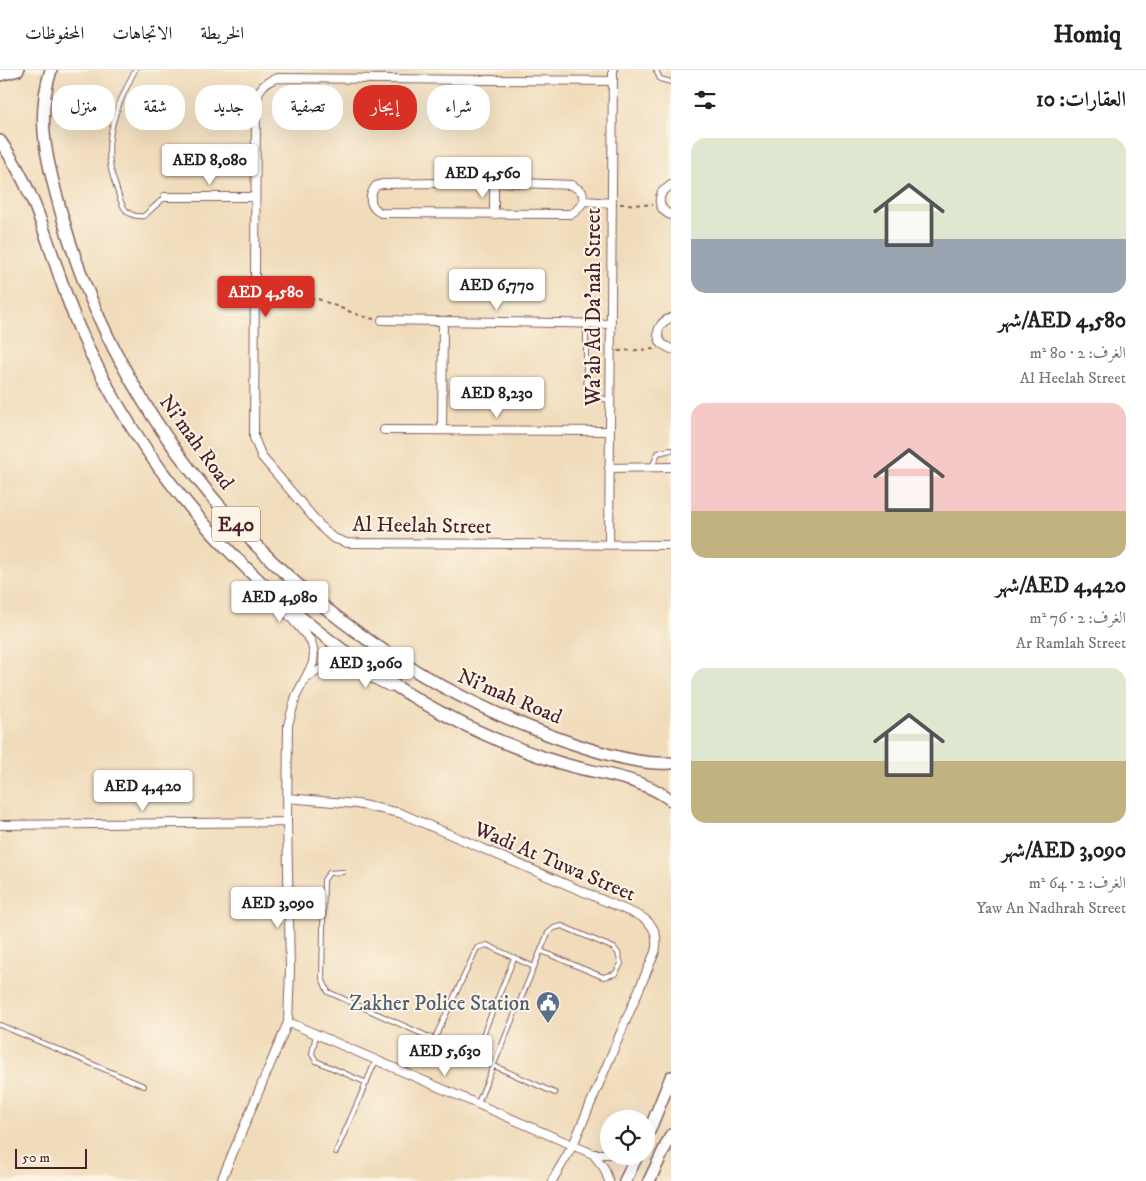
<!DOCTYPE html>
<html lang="ar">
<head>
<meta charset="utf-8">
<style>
	:root { --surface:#fff; --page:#f2f2f2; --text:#202124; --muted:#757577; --line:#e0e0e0; --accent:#d93025 }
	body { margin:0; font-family:"IM FELL DW Pica",Amiri,serif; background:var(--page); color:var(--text); direction:rtl; height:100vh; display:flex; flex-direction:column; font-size:19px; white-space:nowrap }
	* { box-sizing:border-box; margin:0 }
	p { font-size:16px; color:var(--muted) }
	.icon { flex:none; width:28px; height:28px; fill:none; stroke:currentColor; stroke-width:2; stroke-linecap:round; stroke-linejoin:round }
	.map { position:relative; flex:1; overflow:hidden; direction:ltr }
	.side { display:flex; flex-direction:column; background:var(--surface); width:475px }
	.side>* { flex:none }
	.hud { position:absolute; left:15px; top:15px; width:475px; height:45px; direction:rtl; display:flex; gap:10px }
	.buttons { position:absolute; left:600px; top:1040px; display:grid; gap:10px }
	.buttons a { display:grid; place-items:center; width:55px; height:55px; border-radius:50%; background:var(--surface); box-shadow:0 5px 20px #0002; font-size:25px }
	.scale { position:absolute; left:15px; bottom:12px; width:72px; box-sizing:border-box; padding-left:5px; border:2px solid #4a1f2b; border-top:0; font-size:14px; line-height:18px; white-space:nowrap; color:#4a1f2b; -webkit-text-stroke:4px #fcf5e5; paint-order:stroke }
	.price { position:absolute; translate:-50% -42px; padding:0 11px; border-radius:5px; background:#fff; color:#222; font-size:16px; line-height:32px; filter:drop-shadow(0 1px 2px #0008) }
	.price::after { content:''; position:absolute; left:50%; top:30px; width:15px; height:11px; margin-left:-8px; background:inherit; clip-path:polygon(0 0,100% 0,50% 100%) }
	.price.selected { background:var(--accent); color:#fff }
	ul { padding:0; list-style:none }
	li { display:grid; align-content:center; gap:10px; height:265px; padding:0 20px }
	li span { display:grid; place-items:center; height:155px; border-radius:15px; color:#555 }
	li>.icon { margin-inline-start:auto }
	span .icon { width:90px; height:90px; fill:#fffc; stroke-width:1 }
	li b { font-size:21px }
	h2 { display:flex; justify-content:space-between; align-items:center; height:60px; padding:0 20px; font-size:21px }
	.chip { padding:0 18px; border-radius:20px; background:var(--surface); box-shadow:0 5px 20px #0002; font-size:18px; line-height:45px }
	.chip.selected { background:var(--accent); color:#fff }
	header { display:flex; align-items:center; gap:30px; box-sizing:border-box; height:70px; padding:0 25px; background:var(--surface); border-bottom:1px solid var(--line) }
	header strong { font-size:24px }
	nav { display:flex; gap:28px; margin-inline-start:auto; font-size:18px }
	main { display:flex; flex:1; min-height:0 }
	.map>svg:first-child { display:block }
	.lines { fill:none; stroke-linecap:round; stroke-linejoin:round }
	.lane-casing { stroke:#84615d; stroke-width:6 }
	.street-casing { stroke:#84615d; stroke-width:10 }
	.primary-casing { stroke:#84615d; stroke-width:14 }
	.path { stroke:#84615d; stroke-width:2; stroke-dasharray:4 4; stroke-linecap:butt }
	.lane { stroke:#fff; stroke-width:4 }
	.street { stroke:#fff; stroke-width:8 }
	.primary { stroke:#fff; stroke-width:11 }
	.labels { text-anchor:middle; stroke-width:4; stroke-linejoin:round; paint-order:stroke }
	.shield { fill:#fcf5e5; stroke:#7f5f63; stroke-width:1 }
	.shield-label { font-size:20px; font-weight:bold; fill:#4a1f2b }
	.street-label { font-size:21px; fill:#4a1f2b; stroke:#fcf5e5 }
	.service-label { font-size:21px; fill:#4e5e75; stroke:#fcf5e5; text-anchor:end }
</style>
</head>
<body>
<header>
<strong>Homiq</strong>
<nav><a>الخريطة</a><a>الاتجاهات</a><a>المحفوظات</a></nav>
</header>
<main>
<section class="side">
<h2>العقارات: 10<svg class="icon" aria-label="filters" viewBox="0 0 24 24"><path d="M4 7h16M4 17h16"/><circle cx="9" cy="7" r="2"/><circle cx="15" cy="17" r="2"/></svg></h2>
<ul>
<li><span style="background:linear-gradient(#dfe7d0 65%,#9aa5b1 0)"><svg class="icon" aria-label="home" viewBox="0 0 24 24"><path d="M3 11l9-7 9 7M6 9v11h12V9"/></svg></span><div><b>AED 4,580/شهر</b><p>الغرف: 2 · 80 m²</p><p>Al Heelah Street</p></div></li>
<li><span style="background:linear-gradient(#f6c9c9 70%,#c2b280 0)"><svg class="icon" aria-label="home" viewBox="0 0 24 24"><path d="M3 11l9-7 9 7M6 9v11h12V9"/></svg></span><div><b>AED 4,420/شهر</b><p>الغرف: 2 · 76 m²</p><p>Ar Ramlah Street</p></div></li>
<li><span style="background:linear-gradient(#dfe7d0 60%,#c2b280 0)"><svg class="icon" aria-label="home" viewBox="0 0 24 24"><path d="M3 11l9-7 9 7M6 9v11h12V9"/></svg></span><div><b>AED 3,090/شهر</b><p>الغرف: 2 · 64 m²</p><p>Yaw An Nadhrah Street</p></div></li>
</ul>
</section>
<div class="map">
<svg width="671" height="1111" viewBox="0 0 671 1111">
	<rect width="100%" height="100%" fill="#fcf5e5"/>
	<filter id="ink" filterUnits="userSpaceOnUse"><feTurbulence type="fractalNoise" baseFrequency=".02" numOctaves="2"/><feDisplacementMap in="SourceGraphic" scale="10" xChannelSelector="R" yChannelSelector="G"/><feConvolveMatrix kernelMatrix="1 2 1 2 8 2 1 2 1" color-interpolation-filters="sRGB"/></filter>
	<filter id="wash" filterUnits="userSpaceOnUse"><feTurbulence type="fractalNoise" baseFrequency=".0096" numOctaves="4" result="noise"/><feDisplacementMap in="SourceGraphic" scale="20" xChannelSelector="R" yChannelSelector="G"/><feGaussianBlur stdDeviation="1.12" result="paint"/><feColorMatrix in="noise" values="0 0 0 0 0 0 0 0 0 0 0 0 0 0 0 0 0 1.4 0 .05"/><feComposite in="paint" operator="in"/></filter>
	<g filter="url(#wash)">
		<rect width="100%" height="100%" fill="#f0dbba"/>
	</g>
	<g filter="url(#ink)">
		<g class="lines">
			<!-- lane casing -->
			<g class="lane-casing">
				<path id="lane" d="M135 0C121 28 105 60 110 93 111 103 115 113 118 123 122 137 127 148 144 146L165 127
					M656 0 660 9 671 12
					M586 254V311C590 324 598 327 610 331
					M652 397 658 383 671 380
					M343 802 329 803 324 810 322 908 328 922 555 1023
					M0 955 144 1016
					M316 964 312 984 316 991 367 1013
					M434 970 477 878 487 875 534 897
					M474 987 514 888
					M478 1033 548 863 554 858 562 856 614 878 618 883 621 894 615 904 603 907 541 881
					M336 1082 376 990"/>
			</g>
			<!-- street casing -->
			<g class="street-casing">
				<path id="street" d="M613 11 278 8C260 13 257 22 256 40L254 368 262 387 324 460 333 468 347 473 671 475
					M494 112 572 115 582 122 584 131 576 141 571 144 381 143C369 137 368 126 376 116L382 114Z
					M671 115 662 122C657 132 661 141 671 145
					M165 127H255
					M584 131 612 133
					M494 145V112
					M671 248C659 252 654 263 662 274L671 279
					M382 250 611 254
					M384 360 610 361
					M442 360 443 251
					M609 398 671 397
					M609 474 613 0
					M309 606C342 584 358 603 389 617
					M287 728 357 734 400 743 640 846C654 854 659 866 655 882L573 1075 552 1111
					M0 755 287 752
					M288 952 593 1084H609
					M593 1084 604 1098 609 1111
					M221 1111 288 952 290 899 287 752 288 655 296 626 313 593 314 583 311 571 278 533"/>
			</g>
			<!-- primary casing -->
			<g class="primary-casing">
				<path id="primary" d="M51 0C34 52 49 99 63 149 128 378 309 570 529 657 566 672 632 696 671 693
					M0 5 18 0
					M0 71C41 127 52 196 79 258 139 397 243 512 368 598 425 637 488 670 554 691 592 704 638 705 671 730
					M646 1069 671 1007
					M625 1111 637 1086
					M649 1111 671 1065"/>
			</g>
			<!-- path -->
			<path class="path" d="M620 134 653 135
				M262 227 318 229 361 246 374 249
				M618 281 656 279"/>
			<!-- lane -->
			<use href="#lane" class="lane"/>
			<!-- street -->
			<use href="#street" class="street"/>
			<!-- primary -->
			<use href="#primary" class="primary"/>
		</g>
	</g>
	<!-- icons -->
	<defs>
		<g id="civic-pin" transform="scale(1.25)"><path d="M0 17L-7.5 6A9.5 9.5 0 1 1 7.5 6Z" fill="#5c6f8a" stroke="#fcf5e5"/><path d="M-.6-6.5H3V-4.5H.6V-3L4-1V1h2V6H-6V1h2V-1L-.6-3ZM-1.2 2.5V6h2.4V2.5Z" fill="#fff"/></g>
	</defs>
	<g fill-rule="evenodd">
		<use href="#civic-pin" x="548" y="933"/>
	</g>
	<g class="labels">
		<!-- shield labels -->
		<rect class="shield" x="212" y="436.5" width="48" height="35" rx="4"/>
		<g class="shield-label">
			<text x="236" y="461">E40</text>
		</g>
		<!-- street labels -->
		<g class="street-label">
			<text transform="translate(593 237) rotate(-90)" y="7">Wa'ab Ad Da'nah Street</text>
			<text transform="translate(197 372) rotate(54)" y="7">Ni'mah Road</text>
			<text transform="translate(422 455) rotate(1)" y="7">Al Heelah Street</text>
			<text transform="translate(510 626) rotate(23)" y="7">Ni'mah Road</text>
			<text transform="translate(555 791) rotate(23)" y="7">Wadi At Tuwa Street</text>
		</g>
		<!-- service labels -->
		<g class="service-label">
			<text x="530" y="940">Zakher Police Station</text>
		</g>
	</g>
</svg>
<div class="buttons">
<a><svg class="icon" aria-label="locate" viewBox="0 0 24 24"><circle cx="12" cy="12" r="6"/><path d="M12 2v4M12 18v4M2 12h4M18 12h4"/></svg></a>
</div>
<div class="scale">50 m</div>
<b class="price" style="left:210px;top:116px">AED 8,080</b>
<b class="price" style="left:483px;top:129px">AED 4,560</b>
<b class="price" style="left:497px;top:241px">AED 6,770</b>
<b class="price selected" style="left:266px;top:248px">AED 4,580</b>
<b class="price" style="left:497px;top:349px">AED 8,230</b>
<b class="price" style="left:280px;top:553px">AED 4,980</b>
<b class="price" style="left:366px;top:619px">AED 3,060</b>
<b class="price" style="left:143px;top:742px">AED 4,420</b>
<b class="price" style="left:278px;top:859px">AED 3,090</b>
<b class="price" style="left:445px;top:1007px">AED 5,630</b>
<div class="hud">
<a class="chip">شراء</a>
<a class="chip selected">إيجار</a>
<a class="chip">تصفية</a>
<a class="chip">جديد</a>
<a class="chip">شقة</a>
<a class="chip">منزل</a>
</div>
</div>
</main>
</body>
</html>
